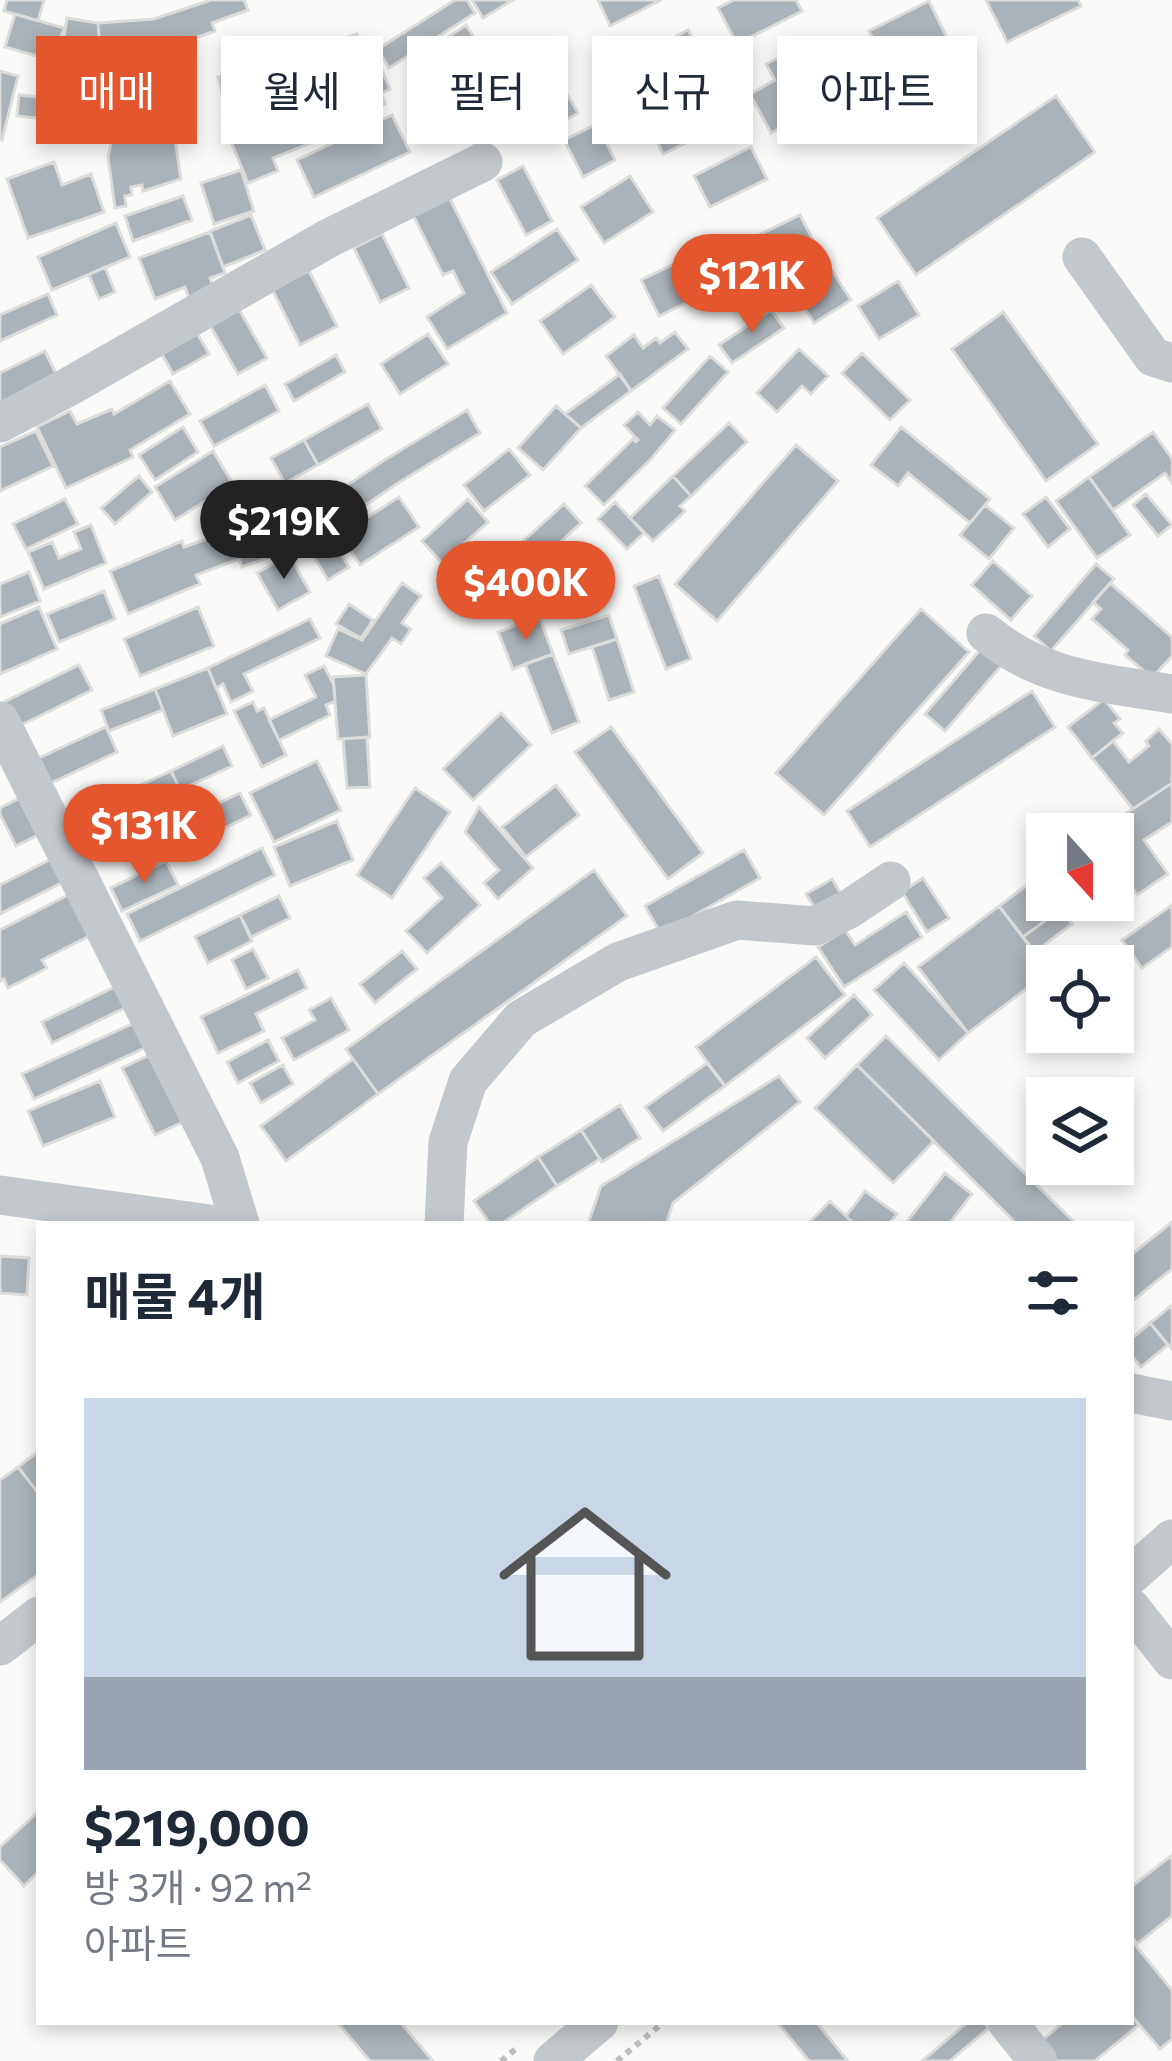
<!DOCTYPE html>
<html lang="ko">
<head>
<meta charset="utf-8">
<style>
	:root { --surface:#fff; --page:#f6f6f7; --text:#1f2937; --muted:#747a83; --accent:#e4572e }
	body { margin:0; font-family:Commissioner,"Noto Sans KR",sans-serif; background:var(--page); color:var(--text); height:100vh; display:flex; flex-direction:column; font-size:45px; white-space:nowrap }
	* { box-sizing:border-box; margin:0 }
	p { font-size:39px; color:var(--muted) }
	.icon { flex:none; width:66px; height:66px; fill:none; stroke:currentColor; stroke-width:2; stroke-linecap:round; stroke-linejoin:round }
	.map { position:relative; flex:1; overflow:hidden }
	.panel { position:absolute; left:36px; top:1221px; width:1098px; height:804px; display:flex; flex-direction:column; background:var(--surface); border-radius:0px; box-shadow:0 6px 18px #0003 }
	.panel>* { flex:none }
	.guide { position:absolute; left:36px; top:36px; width:1101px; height:108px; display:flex; gap:24px }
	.needle { width:78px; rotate:159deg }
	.fabs { position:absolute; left:1026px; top:813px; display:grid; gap:24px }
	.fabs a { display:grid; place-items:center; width:108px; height:108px; border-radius:0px; background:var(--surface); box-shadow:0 6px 18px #0003; font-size:60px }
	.price { position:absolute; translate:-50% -102px; padding:0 27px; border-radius:42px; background:var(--accent); color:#fff; font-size:39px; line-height:78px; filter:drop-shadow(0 3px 6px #0008) }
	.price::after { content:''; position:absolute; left:50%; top:72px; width:36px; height:27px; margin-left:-18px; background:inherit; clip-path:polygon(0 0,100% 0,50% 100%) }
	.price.selected { background:#222; color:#fff }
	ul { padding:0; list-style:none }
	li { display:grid; align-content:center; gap:24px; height:636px; padding:0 48px }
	li span { display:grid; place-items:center; height:372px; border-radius:0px; color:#555 }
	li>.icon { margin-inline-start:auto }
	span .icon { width:216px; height:216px; fill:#fffc; stroke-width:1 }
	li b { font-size:51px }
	h2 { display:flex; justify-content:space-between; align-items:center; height:144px; padding:0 48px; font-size:51px }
	.pill { padding:0 42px; border-radius:0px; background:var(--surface); box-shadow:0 6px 18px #0003; font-size:42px; line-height:108px }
	.pill.selected { background:var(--accent); color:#fff }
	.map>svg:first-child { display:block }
	.building { fill:#aab3b9; stroke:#dcdcda; stroke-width:3 }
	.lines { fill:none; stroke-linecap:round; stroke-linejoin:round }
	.path { stroke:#bbbfc2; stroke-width:6; stroke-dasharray:6 6; stroke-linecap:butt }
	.minor { stroke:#c3c8cc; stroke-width:39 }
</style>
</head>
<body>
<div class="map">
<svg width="1172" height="2061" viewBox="0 0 1172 2061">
	<rect width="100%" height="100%" fill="#fafaf8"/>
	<!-- building -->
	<path class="building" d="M7 0H44L38 21 4 11Z
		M211 0H244L248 10 212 23 215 31 172 46 173 50 139 56 140 59 101 62 98 23 154 19Z
		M455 0H467L475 13 389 68 378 49Z
		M472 0H513L483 18Z
		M598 0H661L610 26Z
		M734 0H796L802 11 737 44 718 8Z
		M986 0H1078L1081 6 1007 42Z
		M929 1 953 50 893 80 869 31Z
		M15 14 64 28 54 61 5 47Z
		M67 18 98 23 101 62 61 55Z
		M466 25 482 50 425 87 409 63Z
		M688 30 703 58 645 88 631 60Z
		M357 34 365 58 262 93 260 88 223 98 218 77 254 69Z
		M810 41 819 57 825 54 846 93 771 133 750 94 775 80 766 64Z
		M542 51 578 113 557 125 533 84 504 104 502 101 494 107 485 93 493 88 491 85Z
		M950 59 976 115 923 140 909 111 937 98 924 71Z
		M379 64 390 89 381 94 385 104 346 122 341 111 329 117 318 92Z
		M0 71 18 76 2 140 0 139Z
		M49 83H100L101 131 46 132V119L17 116 19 95 49 98Z
		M723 86 738 118 663 154 647 121Z
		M1056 96 1095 152 916 275 877 218Z
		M253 107 263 132 316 111 326 137 273 158 278 171 248 183 222 119Z
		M469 114 487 127 474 144 456 131Z
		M392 115 410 152 314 197 297 160Z
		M138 116 141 138 111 143 107 121Z
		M597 124 615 160 583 177 564 140Z
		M174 133 181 179 143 191 142 185 131 187 132 195 125 196 126 206 115 208 108 157 111 143Z
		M751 147 767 179 710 207 694 176Z
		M54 162 62 185 91 174 104 212 28 238 7 179Z
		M523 166 552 221 526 235 497 180Z
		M241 170 254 211 214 224 201 183Z
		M630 176 653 212 604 243 581 207Z
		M183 196 192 220 133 241 125 216Z
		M449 197 507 313 447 349 427 317 464 293 453 271 443 275 413 215Z
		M251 215 265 250 223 267 210 231Z
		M800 215 816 246 741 282 726 251Z
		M116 223 130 257 52 290 38 257Z
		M557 229 578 260 512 304 491 272Z
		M210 232 225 273 210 278 215 293 191 304 185 287 155 299 139 258Z
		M382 234 409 288 380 302 354 248Z
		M721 241 739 277 659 316 641 280Z
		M827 263 851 300 814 323 791 286Z
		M105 267 115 292 99 299 89 275Z
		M309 271 337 326 300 345 272 289Z
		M898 281 919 315 879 339 858 306Z
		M591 285 615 317 563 354 540 321Z
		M48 294 57 315 0 341V315Z
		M237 306 267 358 238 374 208 322Z
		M771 310 784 328 732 363 719 345Z
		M1003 312 1098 444 1046 481 952 349Z
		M193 326 209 354 173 374 158 347Z
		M675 332 688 349 631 391 606 356 634 335 643 348 656 338 660 343Z
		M428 334 448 364 400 394 381 364Z
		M799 349 828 376 811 394 802 386 777 412 757 393Z
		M45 351 61 384 0 413V373Z
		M862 353 910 400 890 420 842 373Z
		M336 355 345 372 294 401 285 384Z
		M710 356 728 372 681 424 663 408Z
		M620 374 631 391 581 428 565 414Z
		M170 381 190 414 130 450 133 457 66 488 37 427 70 411 77 424 112 409 114 414Z
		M265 385 279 411 214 446 200 421Z
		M368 404 382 429 318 465 304 440Z
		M556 406 581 428 543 470 518 448Z
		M467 410 480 433 398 483 339 523 324 501 383 461Z
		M638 412 650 425 657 416 675 430 652 458 604 505 585 486 633 439 636 442 638 440 624 425Z
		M729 423 747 442 691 496 673 476Z
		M183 427 198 452 155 480 139 455Z
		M901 427 990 499 970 523 908 473 898 486 871 465Z
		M36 431 53 466 0 491V447Z
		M1153 432 1172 459V483L1165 473 1113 510 1089 477Z
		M304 440 318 465 285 483 271 458Z
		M796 445 838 481 717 621 675 584Z
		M509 449 530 475 484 511 464 485Z
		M213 451 233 484 175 520 155 487Z
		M139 476 152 492 115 524 101 508Z
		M673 476 691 496 680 506 685 511 653 541 630 518Z
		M1089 477 1130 535 1097 558 1056 501Z
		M1146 494 1172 525 1158 536 1133 505Z
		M399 497 419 527 360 565 340 535Z
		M1046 497 1070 529 1048 547 1023 514Z
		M65 499 78 524 26 549 13 524Z
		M307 499 349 567 328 580 286 511Z
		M468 499 488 522 442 563 422 541Z
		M615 502 644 533 627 549 598 519Z
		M564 504 581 523 517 582 500 562Z
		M985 505 1014 528 989 559 960 535Z
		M274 509 289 550 242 567 227 526Z
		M91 525 106 563 44 589 28 552 52 542 59 558 81 549 74 532Z
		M229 531 239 559 196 575 200 584 128 614 110 571 182 541 184 547Z
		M289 555 310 592 278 610 257 573Z
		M993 561 1032 596 1011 620 972 585Z
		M1096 564 1114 579 1051 651 1034 636Z
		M29 572 40 601 0 617V584Z
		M659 576 691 659 666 669 634 586Z
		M402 583 421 596 402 623 411 629 401 644 392 638 366 674 326 656 338 629 362 640Z
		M1110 583 1172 637V656L1152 678 1125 655 1128 650 1092 619 1101 609 1093 602Z
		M104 591 115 619 59 642 47 614Z
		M349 604 373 620 361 638 336 624Z
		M39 607 57 649 0 674V624Z
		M198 607 214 646 140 676 124 639Z
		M921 609 969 652 824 815 776 773Z
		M609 615 617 639 569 654 561 630Z
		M539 616 553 654 513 669 498 632Z
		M310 619 320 638 244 674 253 691 231 702 223 684 216 688 208 668Z
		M617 639 634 692 609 700 592 647Z
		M981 649 1001 666 945 731 925 714Z
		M553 654 579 722 552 733 525 664Z
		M79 665 92 690 15 728 2 703Z
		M324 666 334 685 335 701 326 705 330 715 279 740 269 720 316 697 305 675Z
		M208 668 227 714 173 736 155 689Z
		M366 675 370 737 338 739 333 677Z
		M155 689 163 710 109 731 101 710Z
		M1032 691 1055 727 870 847 847 811Z
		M1104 699 1120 719 1114 723 1123 733 1092 758 1068 727Z
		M253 702 257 711 264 708 286 755 262 767 234 711Z
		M501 713 531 745 473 800 443 769Z
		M106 727 117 752 51 783 39 758Z
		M611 727 703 853 668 879 575 752Z
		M1159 729 1172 744V783L1133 809 1092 758 1113 741 1129 762 1149 746 1146 741Z
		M367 737 370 787 347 788 343 739Z
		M223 746 232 766 180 790 171 771Z
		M317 761 341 810 274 842 250 793Z
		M171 771 183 796 146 813 134 788Z
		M1172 783V822L1144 840 1168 874 1137 895 1113 859V834L1096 833Z
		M556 785 579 815 526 857 502 827Z
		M415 788 450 812 392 898 357 875Z
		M240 793 251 815 153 863 141 840Z
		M28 794 46 831 16 846 0 814V808Z
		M106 800 123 838 106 845 89 808Z
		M479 807 533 868 498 899 484 883 499 870 465 832Z
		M337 821 353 860 290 886 274 847Z
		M262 848 275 875 140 941 127 914Z
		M744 850 760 878 661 934 645 906Z
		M55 857 67 880 0 914V885Z
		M166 861 178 885 122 911 111 888Z
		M441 863 480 905 427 953 406 931 442 898 424 878Z
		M594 870 627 916 378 1094 346 1049Z
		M1047 870V900H1073L1023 937 999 906Z
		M923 878 949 918 927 932 902 892Z
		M832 879 843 897 817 912 806 894Z
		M74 892 95 933 42 960 47 968 8 988 4 979 0 981V930Z
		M279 896 290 918 251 937 240 915Z
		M1172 905V947L1142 968 1122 940Z
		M999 906 1047 969V973L968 1033 918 967Z
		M1061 909 1072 924 1035 952 1023 937Z
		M906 912 922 937 844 987 818 947 845 930 855 945Z
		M240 915 252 941 208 963 195 937Z
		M253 949 268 978 246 989 232 960Z
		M402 951 417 969 375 1003 360 984Z
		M816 957 845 995 725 1086 696 1047Z
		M904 963 968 1033 939 1060 874 990Z
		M298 970 307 988 256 1014 264 1031 218 1053 201 1017Z
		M123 983 133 1004 52 1043 42 1022Z
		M854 995 872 1015 825 1058 807 1038Z
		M331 998 349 1030 294 1060 282 1038 315 1020 309 1010Z
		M141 1020 153 1044 34 1099 22 1074Z
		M886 1036 1076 1224H1017L857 1065Z
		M268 1040 279 1061 238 1083 227 1062Z
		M156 1052 189 1119 155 1135 122 1068Z
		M353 1059 378 1094 286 1161 261 1126Z
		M707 1063 725 1086 663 1131 645 1107Z
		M283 1065 293 1084 261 1103 250 1083Z
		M857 1065 934 1141 893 1183 815 1108Z
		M779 1076 800 1102 673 1203 666 1224H588L601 1186Z
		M100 1081 115 1117 43 1146 28 1111Z
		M620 1105 640 1138 602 1162 581 1130Z
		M581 1130 600 1159 557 1186 538 1157Z
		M538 1157 557 1186 501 1224H490L474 1201Z
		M945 1173 972 1194 949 1224H905Z
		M865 1191 897 1214 889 1224H854L846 1216Z
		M830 1201 846 1216 854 1224H808Z
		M1172 1222V1269L1131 1302V1255Z
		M0 1256 29 1258 27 1295 0 1293Z
		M1172 1305V1349L1150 1323Z
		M1150 1323 1168 1345 1141 1367 1131 1355V1339Z
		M39 1451V1494L18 1467Z
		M18 1467 39 1494V1574L0 1602V1480Z
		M39 1811V1871L24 1886 0 1860V1847Z
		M1172 1855V1916L1137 1944 1131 1936V1887Z
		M1131 1940 1172 1990V2039L1160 2049 1131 2015Z
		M1131 2015 1139 2025 1095 2061H1055L1040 2042 1064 2022H1131Z
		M337 2022H400L433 2061H370Z
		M777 2022H816L848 2061H809Z
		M968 2022H984L989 2028 950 2061H922Z"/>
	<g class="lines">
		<!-- path -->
		<path class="path" d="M501 2061 517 2048
			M617 2061 664 2022"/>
		<!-- minor -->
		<path class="minor" d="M1082 257 1153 357 1172 363
			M0 423 70 386 329 238 483 162
			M986 633C1044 680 1101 682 1172 694
			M0 721 220 1158 240 1224
			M0 1195 210 1224
			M444 1224 448 1142 468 1081 521 1019 618 962 737 920 815 926 849 909 891 881
			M1131 1393 1172 1401
			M1131 1575 1172 1539
			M1131 1608 1172 1660
			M0 1646 39 1616
			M1007 2022 1038 2061
			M553 2061 599 2022"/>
	</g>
</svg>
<div class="fabs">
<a><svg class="needle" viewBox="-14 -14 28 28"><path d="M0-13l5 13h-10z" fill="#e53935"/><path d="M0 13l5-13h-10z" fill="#747a83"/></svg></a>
<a><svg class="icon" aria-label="locate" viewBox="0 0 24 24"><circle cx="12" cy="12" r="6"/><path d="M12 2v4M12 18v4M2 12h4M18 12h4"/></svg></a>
<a><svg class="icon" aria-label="layers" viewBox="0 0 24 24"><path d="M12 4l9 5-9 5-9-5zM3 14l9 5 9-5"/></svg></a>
</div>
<b class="price" style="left:752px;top:336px">$121K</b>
<b class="price selected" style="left:284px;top:582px">$219K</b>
<b class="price" style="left:526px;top:643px">$400K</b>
<b class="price" style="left:144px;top:886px">$131K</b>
<div class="guide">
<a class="pill selected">매매</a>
<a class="pill">월세</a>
<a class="pill">필터</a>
<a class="pill">신규</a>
<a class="pill">아파트</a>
</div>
<section class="panel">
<h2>매물 4개<svg class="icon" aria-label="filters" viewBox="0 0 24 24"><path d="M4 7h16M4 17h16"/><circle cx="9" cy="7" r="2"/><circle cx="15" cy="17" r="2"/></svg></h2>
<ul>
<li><span style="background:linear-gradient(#c9d6e8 75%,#9aa5b1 0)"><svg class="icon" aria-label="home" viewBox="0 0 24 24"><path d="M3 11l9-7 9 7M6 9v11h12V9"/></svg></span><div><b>$219,000</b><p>방 3개 · 92 m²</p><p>아파트</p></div></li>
</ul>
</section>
</div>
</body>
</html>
